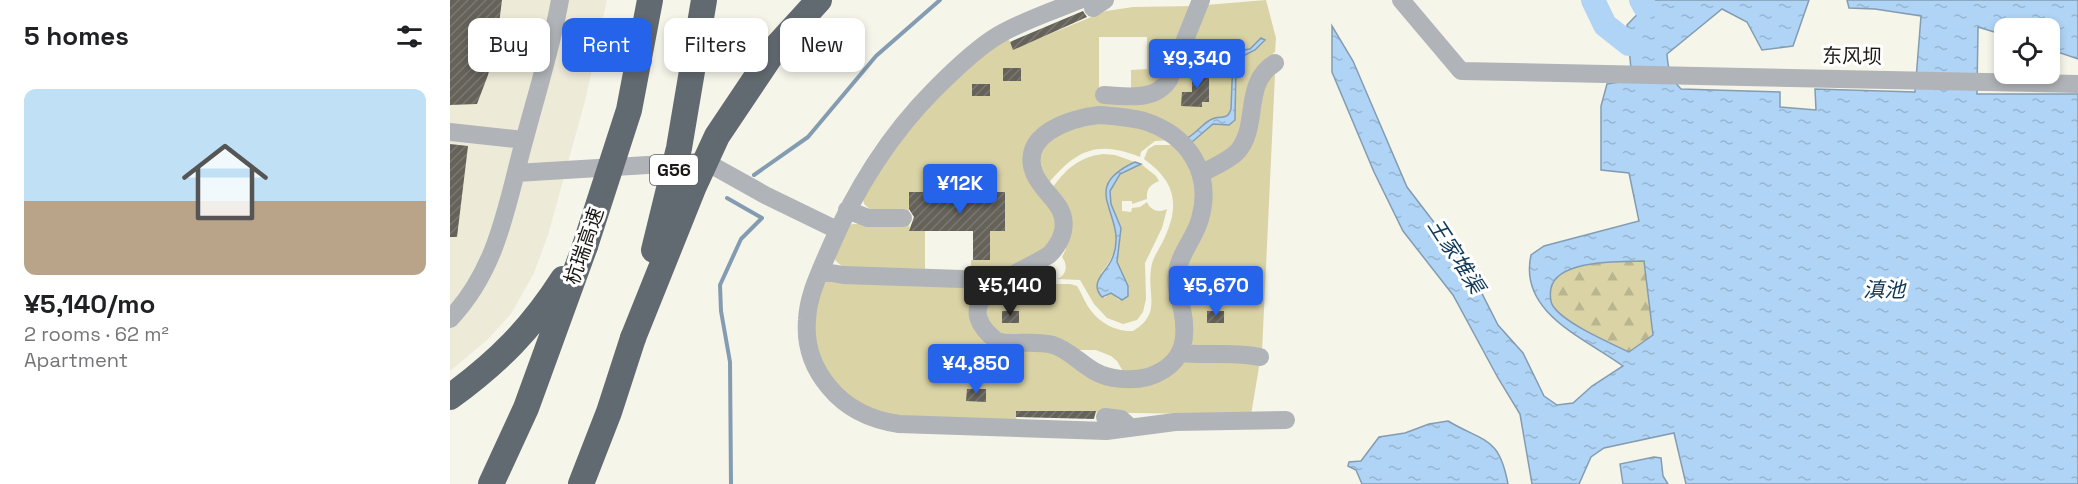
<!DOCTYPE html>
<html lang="en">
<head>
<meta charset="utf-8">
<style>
	:root { --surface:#fff; --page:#f6f6f6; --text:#202124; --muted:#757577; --accent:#2563eb }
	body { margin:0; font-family:"Space Grotesk","Noto Sans SC",sans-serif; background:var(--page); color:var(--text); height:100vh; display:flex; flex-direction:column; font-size:22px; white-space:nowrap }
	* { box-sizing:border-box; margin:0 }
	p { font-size:20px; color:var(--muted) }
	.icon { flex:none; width:33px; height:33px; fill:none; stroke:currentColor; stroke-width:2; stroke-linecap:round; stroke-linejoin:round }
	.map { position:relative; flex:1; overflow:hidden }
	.details { display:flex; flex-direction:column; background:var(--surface); width:450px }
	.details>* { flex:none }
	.hud { position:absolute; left:18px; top:18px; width:570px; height:54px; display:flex; gap:12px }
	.fabs { position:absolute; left:1544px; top:18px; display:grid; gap:12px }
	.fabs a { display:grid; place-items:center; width:66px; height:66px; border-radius:12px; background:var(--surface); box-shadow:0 3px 9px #0003; font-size:30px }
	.price { position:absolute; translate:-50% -51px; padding:0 14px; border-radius:6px; background:var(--accent); color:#fff; font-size:20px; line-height:39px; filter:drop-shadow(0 2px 3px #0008) }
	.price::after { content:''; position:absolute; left:50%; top:36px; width:18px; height:14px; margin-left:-9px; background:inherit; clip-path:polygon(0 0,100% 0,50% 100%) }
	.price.on { background:#222; color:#fff }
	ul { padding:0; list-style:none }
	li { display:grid; align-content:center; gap:12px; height:318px; padding:0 24px }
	li span { display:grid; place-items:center; height:186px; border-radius:12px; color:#555 }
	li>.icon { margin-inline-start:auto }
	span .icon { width:108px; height:108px; fill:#fffc; stroke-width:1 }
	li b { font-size:26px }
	h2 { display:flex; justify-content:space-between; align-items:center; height:72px; padding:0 24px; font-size:26px }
	.chip { padding:0 21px; border-radius:12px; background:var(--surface); box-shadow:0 3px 9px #0003; font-size:21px; line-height:54px }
	.chip.on { background:var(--accent); color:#fff }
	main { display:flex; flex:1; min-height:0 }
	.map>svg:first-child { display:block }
	.built { fill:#edead8 }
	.grass { fill:#dad3a6 }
	.forest { fill:url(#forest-firs) }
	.water { fill:url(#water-ripples); stroke:#839cb2; stroke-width:1.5; fill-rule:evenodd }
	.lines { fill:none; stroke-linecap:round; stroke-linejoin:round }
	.stream { stroke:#839cb2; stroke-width:4 }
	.river { stroke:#b0d4f5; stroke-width:24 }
	.building { fill:url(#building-hatch) }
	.minor { stroke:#b0b3b7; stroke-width:18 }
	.highway { stroke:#626a71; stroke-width:26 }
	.highway-bridge { stroke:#626a71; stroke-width:26 }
	.labels { text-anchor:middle; stroke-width:6; stroke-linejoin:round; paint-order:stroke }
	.shield { fill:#fff; stroke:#5f5e5b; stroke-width:1.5 }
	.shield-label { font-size:18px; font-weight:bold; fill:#1a1915 }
	.street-label { font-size:20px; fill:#1a1915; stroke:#fff }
	.water-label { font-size:21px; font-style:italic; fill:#0f3858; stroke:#fff }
</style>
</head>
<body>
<main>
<section class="details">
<h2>5 homes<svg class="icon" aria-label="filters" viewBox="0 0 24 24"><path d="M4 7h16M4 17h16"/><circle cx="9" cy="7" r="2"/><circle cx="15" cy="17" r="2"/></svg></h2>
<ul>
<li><span style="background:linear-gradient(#bfe0f5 60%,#b9a48a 0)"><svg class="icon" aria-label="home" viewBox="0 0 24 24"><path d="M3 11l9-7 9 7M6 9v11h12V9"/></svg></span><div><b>¥5,140/mo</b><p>2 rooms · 62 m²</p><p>Apartment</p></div></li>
</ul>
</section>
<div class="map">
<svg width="1628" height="484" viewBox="0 0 1628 484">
	<defs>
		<pattern id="forest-firs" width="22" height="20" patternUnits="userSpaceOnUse" patternTransform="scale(1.5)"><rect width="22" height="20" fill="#dad3a6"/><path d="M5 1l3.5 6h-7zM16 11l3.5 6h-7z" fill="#bab58e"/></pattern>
		<pattern id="water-ripples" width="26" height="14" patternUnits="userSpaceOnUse" patternTransform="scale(1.5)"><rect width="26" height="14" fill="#b0d4f5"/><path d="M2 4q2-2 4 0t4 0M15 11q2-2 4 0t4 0" fill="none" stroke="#97b5d1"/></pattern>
		<pattern id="building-hatch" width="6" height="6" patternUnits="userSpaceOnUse" patternTransform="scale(1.5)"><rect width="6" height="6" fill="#646259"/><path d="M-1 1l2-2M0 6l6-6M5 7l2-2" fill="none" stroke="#7a7871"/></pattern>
	</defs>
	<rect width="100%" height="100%" fill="#f6f5ea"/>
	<!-- built -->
	<path class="built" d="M0 0H157L135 101 98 235 84 273 61 314 37 340 0 371Z"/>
	<!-- grass -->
	<path class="grass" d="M816 0 826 38 825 52C780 85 818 146 755 165L751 163 738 144 763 124 779 125 785 120 786 65 791 57 805 50 814 41 811 38 800 49 793 50 783 59 781 109C777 121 772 115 762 119 754 122 745 135 734 140 713 117 670 109 639 113 630 114 622 118 613 121 596 127 582 134 579 154 574 188 620 203 607 237 598 260 564 269 543 280 532 290 522 302 526 319 537 364 576 338 606 350 637 363 639 382 679 383 704 383 713 370 733 361 742 357 751 359 760 358 778 358 792 356 810 361L801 415 567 411 566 424C542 421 518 420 493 419 438 417 391 416 368 356 360 333 362 307 372 284L380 280 521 286V260H540V231H555V192H460L459 211H422L414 204 412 194 428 168 478 105 540 49 558 38 563 49 656 11 683 7 743 6C742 17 717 79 709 86 702 92 695 92 686 92L681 88V70L697 69V37H649V98L651 100C677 100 706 108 722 83L756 5Z
		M825 74 812 352 743 350 730 276 756 179 783 159 809 87Z
		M667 120 724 140 705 141 691 152 690 157C646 139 625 151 597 185L586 155 605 132Z
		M705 145H729L749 184 739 239 730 340 714 364 675 375 667 361 661 356 646 350H622L547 337 532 309 534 302 587 267 589 278 595 284H620L627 286C631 292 633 298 636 303 646 321 664 332 683 331 712 314 697 295 701 269 702 258 709 250 714 239 730 205 726 182 694 159L698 149Z
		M653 154 665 155 685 162C664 170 650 182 658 207 661 215 665 222 666 230 668 246 662 261 651 273L654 298 661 293 669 300 679 290 667 262 671 228 661 204 660 190 670 174 691 164 706 176 709 181C700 185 696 189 697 199L682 204V201H672V211L681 212 682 208 690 207 697 202C701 211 709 213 717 209L712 228 695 263 696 299 693 312 687 320 673 324 657 318 644 304 630 280 607 279C617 275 618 265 612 257L616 249 601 190C615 170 628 157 653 154Z
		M403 224H459L460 231H475V269L393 267 386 261 384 257 399 225Z"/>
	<!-- forest -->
	<path class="forest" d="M1194 260 1203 335 1179 352C1161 343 1114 323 1103 306 1100 302 1100 293 1101 288 1107 260 1170 262 1194 260Z"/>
	<!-- water -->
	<path class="water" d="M1201 0H1359L1343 46 1312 50 1297 22 1272 9 1217 54C1218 69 1220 78 1231 89L1330 92V107L1366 110 1365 89 1465 92 1471 16 1425 9 1399 8 1397 0H1628V59L1599 49V28H1554V35L1528 27 1527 94H1628V484H1236L1224 433 1154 448 1141 457 1129 484H1082L1070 414 1048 378 1003 295 953 231 924 172 882 72V26L903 61 957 187 1019 268 1048 325 1073 353 1094 396 1107 405 1123 403 1142 386 1173 366C1135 338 1068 313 1081 255L1094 246 1189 221 1179 173 1151 170V106L1157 84 1175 81 1181 69 1177 25ZM1194 261 1203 335 1179 352C1160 343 1114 323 1103 306 1100 302 1100 293 1101 288 1108 259 1170 262 1194 261Z
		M811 38 815 40 805 50 791 57 786 65 785 120 779 125 763 124 742 142 734 140C745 135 754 122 762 119 772 115 777 121 781 109L783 58 793 50 800 49Z
		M685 162 691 164 670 174 660 191 661 204 671 228 667 262 678 286V296L672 300 661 293 652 297C639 283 655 273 661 261 683 216 623 190 685 162Z
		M998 421C1035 443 1049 436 1058 484H912L906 470 898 466 899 462 911 461 929 437 955 433 979 424Z
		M1204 457 1211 458 1213 476 1218 484H1173L1170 464Z"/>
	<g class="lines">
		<!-- stream -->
		<path class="stream" d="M304 175 358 137 426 56 490 0
			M277 198 312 218 291 239 270 285 271 311 280 362 281 484"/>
		<!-- river -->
		<path class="river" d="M1143 0 1155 25 1179 44
			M1191 0 1195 7"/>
	</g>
	<!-- building -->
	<path class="building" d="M0 0H52L47 40 38 75 27 104 0 105Z
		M633 11 637 17 563 50 560 42 562 41Z
		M553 68H571V81H553Z
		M742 69H754L759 74V102H752V107L731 106 732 92H742Z
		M522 84H540V96H522Z
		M0 144 18 146 7 237H0Z
		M459 192H555V231H540V260H523V231H459L464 217 459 209Z
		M552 311H569V323H552Z
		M757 311H774V323H757Z
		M517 389H536V402L516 401Z
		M566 411H646L644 419 566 417Z"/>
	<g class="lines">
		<!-- minor -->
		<path class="minor" d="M630 0C603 11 572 21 547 36 527 48 501 73 485 89 437 137 403 193 377 255 368 276 358 297 357 320 355 345 363 368 379 387 397 409 421 420 449 424L656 431 725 422 836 420
			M951 0 1011 71 1628 84
			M643 8 655 0
			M654 95C677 96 704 102 719 80L751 0
			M649 115C664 116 679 117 694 121 739 135 763 174 750 219 745 238 729 254 727 273 725 286 729 297 732 309 739 342 732 366 698 377 682 381 659 380 644 371 630 363 619 350 603 345 585 340 566 345 548 342 491 298 568 275 599 255 606 248 611 241 613 231 618 205 595 196 585 175 567 135 620 118 649 115Z
			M0 132 74 140
			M66 173 247 162 265 167 315 195 387 230
			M752 173C763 167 779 161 788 151 810 125 792 83 825 63
			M397 210 418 218H453
			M370 271 393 275 512 279
			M0 319C50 266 57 201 76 134 88 89 102 45 110 0
			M731 353C759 356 782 351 810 357
			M655 417 671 419 681 428"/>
		<!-- highway -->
		<path class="highway" d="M0 397C48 362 81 329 113 279
			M41 484 76 408 135 246
			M131 484 159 412 183 338"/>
		<!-- highway-bridge -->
		<path class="highway-bridge" d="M135 246 179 110 200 0
			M204 250 229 148 254 0
			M183 338 244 186 267 136 328 45 369 0"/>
	</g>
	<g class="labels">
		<!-- shield labels -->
		<rect class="shield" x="200" y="155" width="48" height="30" rx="4.5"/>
		<g class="shield-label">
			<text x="224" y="176">G56</text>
		</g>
		<!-- street labels -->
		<g class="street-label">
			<text transform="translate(1402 56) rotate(1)" y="7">东风坝</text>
			<text transform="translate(134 246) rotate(-71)" y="7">杭瑞高速</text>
		</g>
		<!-- water labels -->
		<g class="water-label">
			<text transform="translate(1006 256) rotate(57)" y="7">王家堆渠</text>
			<text x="1434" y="297">滇池</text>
		</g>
	</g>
</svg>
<div class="fabs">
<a><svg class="icon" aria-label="locate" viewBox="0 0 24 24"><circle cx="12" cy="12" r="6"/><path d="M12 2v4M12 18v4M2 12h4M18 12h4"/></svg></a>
</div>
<b class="price" style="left:747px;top:90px">¥9,340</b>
<b class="price" style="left:510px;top:215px">¥12K</b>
<b class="price on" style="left:560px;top:317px">¥5,140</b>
<b class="price" style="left:766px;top:317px">¥5,670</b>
<b class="price" style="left:526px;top:395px">¥4,850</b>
<div class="hud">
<a class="chip">Buy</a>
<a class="chip on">Rent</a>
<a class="chip">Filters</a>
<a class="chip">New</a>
</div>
</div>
</main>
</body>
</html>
